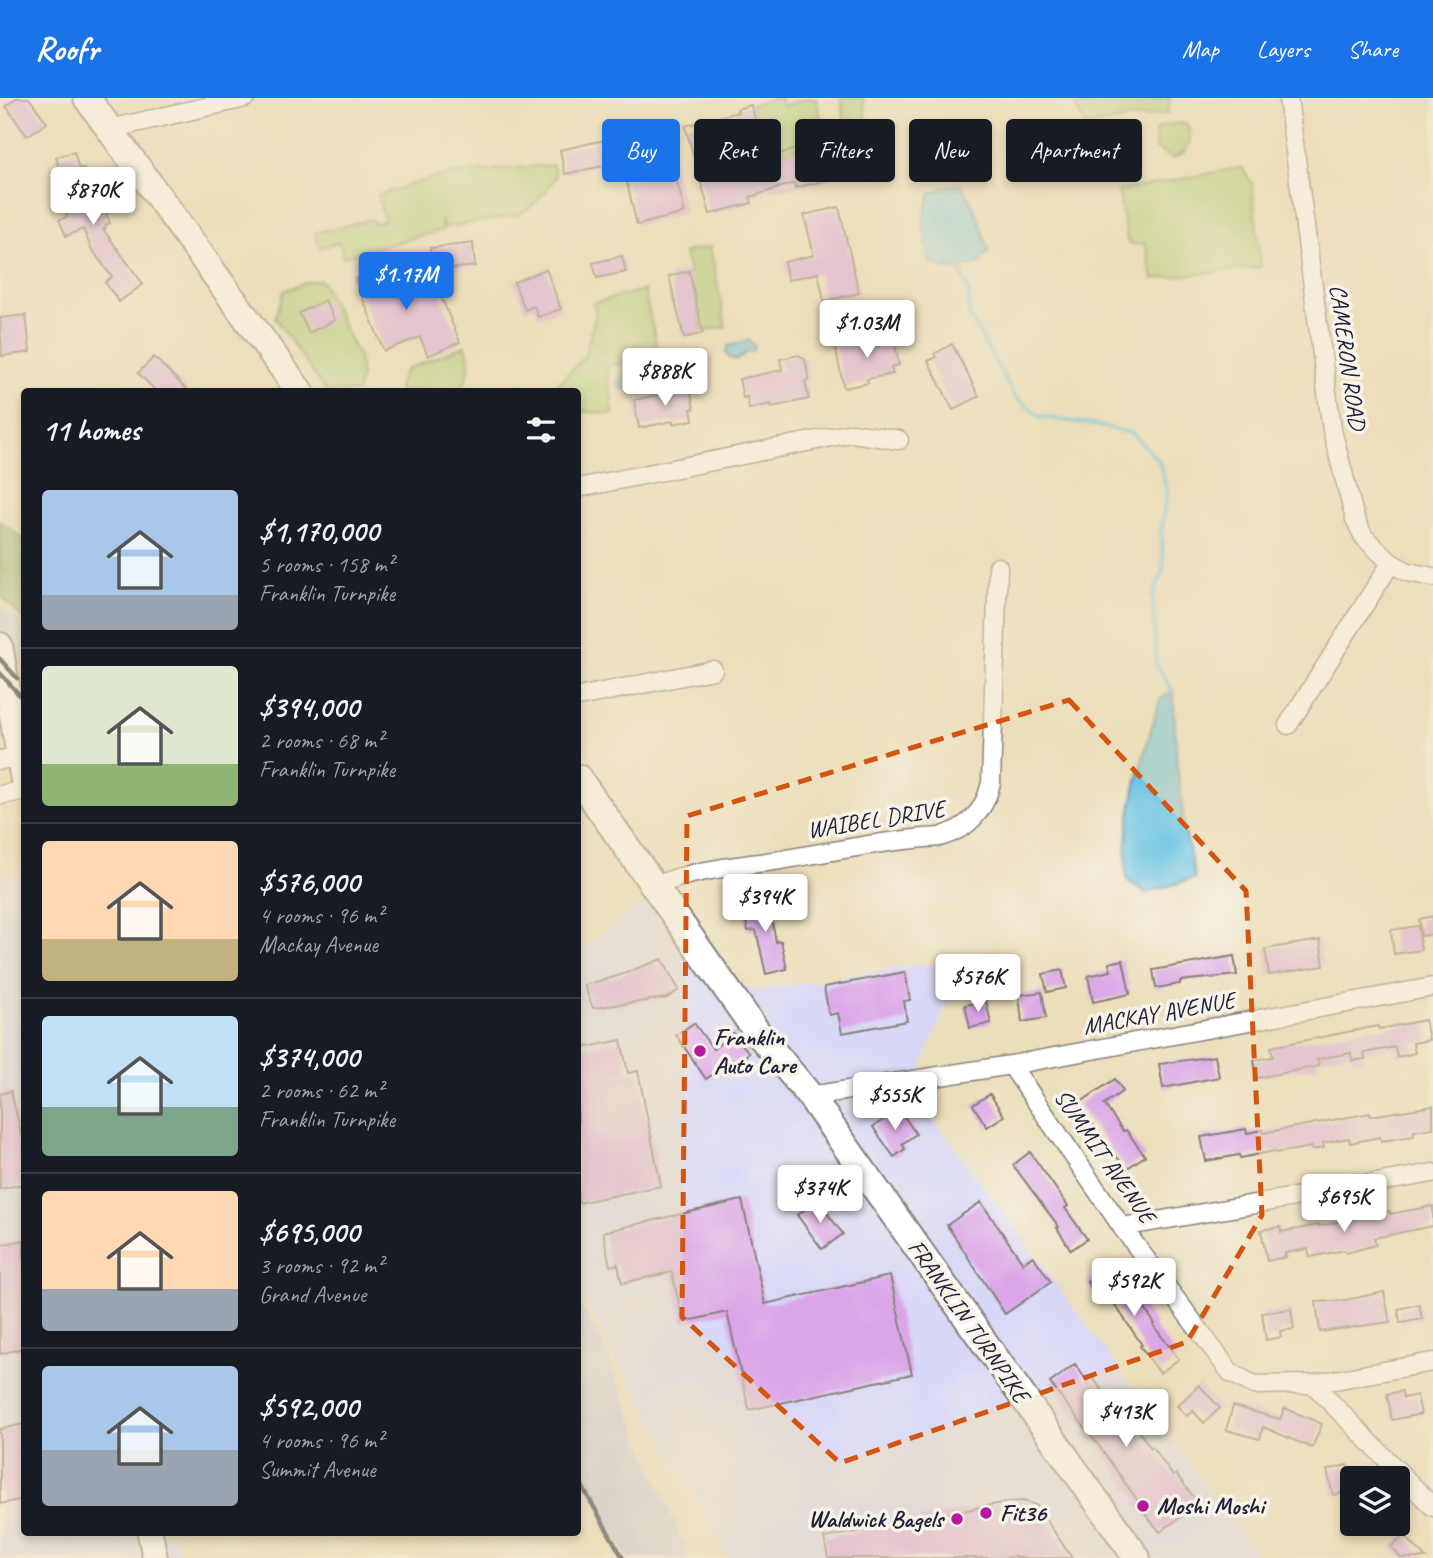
<!DOCTYPE html>
<html lang="en">
<head>
<meta charset="utf-8">
<style>
	:root { --surface:#171b24; --page:#20242c; --text:#f1f3f6; --muted:#9ea1a6; --line:#363941; --accent:#1a73e8 }
	body { margin:0; font-family:Caveat,sans-serif; background:var(--page); color:var(--text); height:100vh; display:flex; flex-direction:column; font-size:26px; white-space:nowrap }
	* { box-sizing:border-box; margin:0 }
	p { font-size:23px; color:var(--muted) }
	.icon { flex:none; width:38px; height:38px; fill:none; stroke:currentColor; stroke-width:2; stroke-linecap:round; stroke-linejoin:round }
	.map { position:relative; flex:1; overflow:hidden }
	.details { position:absolute; left:21px; top:290px; width:560px; height:1148px; display:flex; flex-direction:column; background:var(--surface); border-radius:7px; box-shadow:0 4px 10px #0003 }
	.details>* { flex:none }
	.hud { position:absolute; left:602px; top:21px; width:665px; height:63px; display:flex; gap:14px }
	.buttons { position:absolute; left:1340px; top:1368px; display:grid; gap:14px }
	.buttons a { display:grid; place-items:center; width:70px; height:70px; border-radius:7px; background:var(--surface); box-shadow:0 4px 10px #0003; font-size:35px }
	.price { position:absolute; translate:-50% -60px; padding:0 16px; border-radius:7px; background:#fff; color:#222; font-size:23px; line-height:46px; filter:drop-shadow(0 2px 4px #0008) }
	.price::after { content:''; position:absolute; left:50%; top:42px; width:21px; height:16px; margin-left:-10px; background:inherit; clip-path:polygon(0 0,100% 0,50% 100%) }
	.price.current { background:var(--accent); color:#fff }
	ul { padding:0; list-style:none }
	li { display:flex; align-items:center; gap:21px; height:175px; padding:0 21px }
	li+li { border-top:2px solid var(--line) }
	li span { display:grid; place-items:center; flex:none; width:196px; height:140px; border-radius:7px; color:#555 }
	li>.icon { margin-inline-start:auto }
	span .icon { width:84px; height:84px; fill:#fffc; stroke-width:1 }
	li b { font-size:30px }
	h2 { display:flex; justify-content:space-between; align-items:center; height:84px; padding:0 21px; font-size:30px }
	.chip { padding:0 24px; border-radius:7px; background:var(--surface); box-shadow:0 4px 10px #0003; font-size:24px; line-height:63px }
	.chip.current { background:var(--accent); color:#fff }
	header { display:flex; align-items:center; gap:42px; box-sizing:border-box; height:98px; padding:0 35px; background:var(--accent); color:#fff }
	header strong { font-size:33px }
	nav { display:flex; gap:38px; margin-inline-start:auto; font-size:24px }
	.map>svg:first-child { display:block }
	.built { fill:#d7d7f8 }
	.industrial { fill:#bfc2dd }
	.green { fill:#accc74; stroke:#677758; stroke-width:2 }
	.forest { fill:#89b066; stroke:#566950; stroke-width:2 }
	.water { fill:#66c3e4; stroke:#447290; stroke-width:2 }
	.lines { fill:none; stroke-linecap:round; stroke-linejoin:round }
	.stream { stroke:#66c3e4; stroke-width:4.5 }
	.building { fill:#dba6e8 }
	.street-casing { stroke:#87807a; stroke-width:21 }
	.secondary-casing { stroke:#87807a; stroke-width:28 }
	.primary-casing { stroke:#87807a; stroke-width:30 }
	.street { stroke:#fff; stroke-width:18 }
	.secondary { stroke:#fff; stroke-width:24 }
	.primary { stroke:#fff; stroke-width:26 }
	.rail { stroke:#22223b; stroke-width:4.5 }
	.marked { fill:none; stroke:#d45411; stroke-width:5; stroke-dasharray:14 9; stroke-linejoin:round }
	.poi-dot { fill:#b5179e; stroke:#f7f3e8; stroke-width:2.5 }
	.labels { text-anchor:middle; stroke-width:7; stroke-linejoin:round; paint-order:stroke }
	.street-label { font-size:24px; fill:#22223b; stroke:#f7f3e8 }
	.poi-label { font-size:24px; font-weight:bold; fill:#22223b; stroke:#f7f3e8; text-anchor:start }
</style>
</head>
<body>
<header>
<strong>Roofr</strong>
<nav><a>Map</a><a>Layers</a><a>Share</a></nav>
</header>
<div class="map">
<svg width="1433" height="1460" viewBox="0 0 1433 1460">
	<rect width="100%" height="100%" fill="#f7f3e8"/>
	<filter id="ink" filterUnits="userSpaceOnUse"><feTurbulence type="fractalNoise" baseFrequency=".0143" numOctaves="2"/><feDisplacementMap in="SourceGraphic" scale="14" xChannelSelector="R" yChannelSelector="G"/><feConvolveMatrix kernelMatrix="1 2 1 2 8 2 1 2 1" color-interpolation-filters="sRGB"/></filter>
	<filter id="wash" filterUnits="userSpaceOnUse"><feTurbulence type="fractalNoise" baseFrequency=".00686" numOctaves="4" result="noise"/><feDisplacementMap in="SourceGraphic" scale="28" xChannelSelector="R" yChannelSelector="G"/><feGaussianBlur stdDeviation="1.57" result="paint"/><feColorMatrix in="noise" values="0 0 0 0 0 0 0 0 0 0 0 0 0 0 0 0 0 1.4 0 .05"/><feComposite in="paint" operator="in"/></filter>
	<g filter="url(#wash)">
		<rect width="100%" height="100%" fill="#ecdeba"/>
		<!-- built -->
		<path class="built" d="M24 774V1435H175L180 1460H0V782Z
			M664 790 725 879 755 893 965 860 912 992 1259 1460H728L578 1192V853Z"/>
		<!-- industrial -->
		<path class="industrial" d="M0 506 24 528V569L0 544Z
			M578 1203 602 1245 689 1460H628L578 1369Z"/>
		<!-- green -->
		<path class="green" d="M776 0H780L783 8 808 0H816L825 36 818 46 787 54 794 87 775 91 751 7Z
			M841 0H863L872 62 868 70 858 71 851 68Z
			M1093 0H1170L1168 15 1086 28 1075 8 1094 6Z
			M1181 25 1187 26C1194 43 1189 55 1172 60L1156 51 1155 34 1161 28Z
			M553 67 556 79C545 95 535 109 517 117L444 130 441 122 443 132 343 159 339 144 320 150 315 135 372 121 373 125 384 123 378 97 432 80 468 74Z
			M1242 69 1252 86 1261 169 1153 181 1145 146H1128L1118 93Z
			M710 149 726 229 703 233 684 154Z
			M321 182 359 260 361 274 358 294H326L275 220 284 193 307 184Z
			M644 192 659 256 606 269 614 316 579 313 578 294H556L553 291 584 259 596 215 593 205Z
			M466 247C471 265 472 278 459 292L399 293 398 287 405 272Z"/>
		<!-- forest -->
		<path class="forest" d="M0 423 24 441V522L0 497Z"/>
		<!-- water -->
		<path class="water" d="M961 86 977 116 989 152 979 166C961 171 947 173 930 165 924 137 920 123 930 96L944 89Z
			M748 242 755 248 753 253 746 255 737 262 729 260 726 254 728 248Z
			M632 272 639 273 640 282 631 285 626 291H620L618 282Z
			M1173 593 1177 667 1185 733 1195 780 1146 795 1127 782C1122 721 1143 659 1160 601Z"/>
		<g class="lines">
			<!-- stream -->
			<path class="stream" d="M960 171 969 193V217L1015 299 1041 319 1095 327 1132 335 1159 363 1167 392 1161 437 1164 469 1153 499 1156 566 1173 593"/>
		</g>
		<g id="blocks">
			<!-- building -->
			<path class="building" d="M16 0H29L47 25 27 38 6 8Z
				M751 7 766 59 818 46 827 82 795 90 794 85 750 99 752 105 710 116 685 28 738 14 737 11Z
				M664 31 685 115 637 127 622 64 565 76 560 52 609 41 610 45Z
				M74 54 79 71 83 70 93 109 102 105 110 125 105 127 106 130 103 131 143 186 119 204 105 184 112 179 91 150 83 131 66 138 59 122 67 119 60 97 65 94 56 59Z
				M839 109 859 195 824 203 818 175 788 182 784 164 814 157 804 117Z
				M473 145 475 168 432 173 430 150Z
				M622 158 626 174 597 180 593 165Z
				M388 168 392 177 401 174 408 193 418 190 438 191 460 244 428 258 420 239 384 253 355 181Z
				M546 171 561 211 538 219 534 208 525 212 514 184Z
				M689 173 703 235 684 240 669 178Z
				M325 202 335 222 309 235 299 215Z
				M26 217 30 254 2 258 0 220Z
				M893 237 899 267 891 269 893 276 867 281 868 285 844 290 835 248Z
				M952 246 979 298 953 312 928 263 936 259 934 256Z
				M799 257 805 261 809 282 805 283 809 301 771 309V306L749 311 747 299 743 300 739 281 782 272 780 261Z
				M154 259 189 294H157L138 275Z
				M690 290 694 311H691L693 322 673 326V323L639 330 634 302Z
				M767 797 776 844 781 843 787 871 766 876 756 832 748 833 743 810 753 808 752 800Z
				M1433 818V836L1421 838 1419 821Z
				M1418 828 1421 852 1394 856 1391 832Z
				M1320 842 1324 868 1269 877 1265 851Z
				M1234 858 1237 877 1180 883V886L1156 890 1153 872Z
				M662 861 679 892 667 900 593 910 584 887 615 879Z
				M1123 862 1130 896 1093 904 1088 878 1111 873 1109 865Z
				M1062 872 1066 890 1047 894 1043 876Z
				M905 874 910 902 904 903 907 923 842 935 838 915 829 917 824 889Z
				M1042 894 1046 920 1022 924 1019 897Z
				M986 903 991 925 970 930 965 907Z
				M1425 922 1429 942 1413 945 1415 955 1397 959 1395 949 1364 955 1365 961 1352 963 1351 955 1317 961 1319 968 1257 980 1254 962 1273 959 1271 949 1378 928 1379 931Z
				M694 925 713 951 733 935 749 955 735 966 733 962 706 981 676 937Z
				M621 942 628 975 638 973 661 1088 578 1105V951Z
				M1215 958 1219 979 1163 990 1159 966Z
				M1115 981 1123 993 1104 1006 1123 1033 1126 1032 1145 1058 1126 1071 1078 1006Z
				M11 993 21 1036 24 1035V1086L0 1091V996Z
				M990 996 1004 1018 987 1029 973 1007Z
				M1433 1008V1030L1414 1033V1038L1381 1043 1380 1039 1350 1045 1349 1040 1323 1045 1324 1050 1312 1052V1049L1276 1055 1275 1053 1240 1060 1239 1057 1206 1063 1201 1039 1246 1031 1247 1035 1263 1032V1035L1370 1015V1018Z
				M899 1011 916 1036 902 1046 905 1051 894 1059 873 1029Z
				M1030 1054 1068 1108 1065 1110 1087 1141 1071 1152 1057 1130 1059 1129 1013 1067Z
				M742 1102 765 1206 890 1178 912 1276 749 1312 727 1214 683 1224 672 1174 622 1185 618 1166 610 1168 603 1134Z
				M817 1102 843 1136 822 1151 797 1117Z
				M981 1104 1023 1165 1033 1158 1051 1184 1005 1216 947 1127Z
				M1433 1108V1128L1374 1140 1376 1147 1346 1155 1345 1152 1310 1159 1308 1151 1285 1155 1286 1159 1267 1163 1261 1132 1280 1129 1281 1134 1319 1127V1128L1390 1113V1116Z
				M24 1142V1250L0 1256V1147Z
				M1112 1168 1133 1201 1137 1199 1155 1226 1153 1227 1179 1261 1160 1275 1140 1248 1142 1247 1109 1198 1100 1204 1087 1184Z
				M1384 1194 1390 1224 1320 1234 1316 1204 1346 1202Z
				M1419 1206 1422 1221 1400 1225 1398 1211Z
				M1291 1211 1294 1231 1280 1233 1281 1239 1266 1242 1262 1215Z
				M1075 1266 1087 1283 1092 1279 1108 1300 1116 1294 1133 1317 1129 1320 1151 1350 1152 1349 1173 1378 1176 1376 1199 1406 1160 1434 1136 1404 1138 1403 1096 1344 1050 1285Z
				M1199 1287 1220 1310 1204 1325 1193 1313 1187 1318 1177 1308Z
				M1402 1293 1403 1300 1417 1297 1421 1316 1392 1322 1387 1296Z
				M1233 1308 1280 1321 1285 1310 1322 1326 1312 1350 1263 1329 1260 1341 1226 1332Z
				M24 1326V1401L0 1406V1331Z
				M1347 1367 1353 1392 1333 1397 1327 1372Z
				M1023 1403 1036 1407 1072 1460H1017L1015 1458 1005 1460H828L824 1440 1007 1404Z
				M1404 1437 1426 1460H1401L1391 1449Z"/>
		</g>
	</g>
	<g filter="url(#ink)">
		<use href="#blocks" fill-opacity="0" stroke="#87807a" stroke-width="2"/>
		<g class="lines">
			<!-- street casing -->
			<g class="street-casing">
				<path id="street" d="M1288 0 1332 332 1355 421 1364 439 1391 465 1408 474 1433 479
					M109 31 245 0
					M578 390 852 335 899 342
					M578 599 713 572
					M1288 627 1391 465
					M0 662 20 659
					M0 697 24 693
					M655 788C695 771 739 768 781 762 834 753 887 742 940 739 969 730 984 714 991 685L998 469
					M1011 967 1122 1129 1231 1275 1254 1287 1313 1286 1433 1409
					M810 998 1011 967 1433 889
					M1122 1129 1433 1075
					M1313 1286 1433 1264"/>
			</g>
			<!-- secondary casing -->
			<g class="secondary-casing">
				<path id="secondary" d="M0 547 24 688
					M150 1435 155 1460"/>
			</g>
			<!-- primary casing -->
			<g class="primary-casing">
				<path id="primary" d="M87 0 300 294
					M578 680 757 934 810 998 1137 1460"/>
			</g>
			<!-- street -->
			<use href="#street" class="street"/>
			<!-- secondary -->
			<use href="#secondary" class="secondary"/>
			<!-- primary -->
			<use href="#primary" class="primary"/>
			<!-- rail -->
			<path class="rail" d="M0 561 17 580
				M0 575 24 602
				M578 1381 623 1460"/>
		</g>
	</g>
	<!-- marked area -->
	<path d="M0 0H1433V1460H0ZM1069 602 1246 793 1262 1117 1187 1244 840 1365 682 1219 687 718Z" fill="#ecdeba" fill-opacity=".55" fill-rule="evenodd"/>
	<path class="marked" d="M1069 602 1246 793 1262 1117 1187 1244 840 1365 682 1219 687 718Z"/>
	<!-- markers -->
	<g class="poi-dot">
		<circle cx="700" cy="953" r="7"/>
		<circle cx="1143" cy="1408" r="7"/>
		<circle cx="986" cy="1415" r="7"/>
		<circle cx="957" cy="1421" r="7"/>
	</g>
	<g class="labels">
		<!-- street labels -->
		<g class="street-label">
			<text transform="translate(1348 259) rotate(82)" y="8">CAMERON ROAD</text>
			<text transform="translate(876 721) rotate(-9)" y="8">WAIBEL DRIVE</text>
			<text transform="translate(1159 915) rotate(-10)" y="8">MACKAY AVENUE</text>
			<text transform="translate(1105 1058) rotate(55)" y="8">SUMMIT AVENUE</text>
			<text transform="translate(969 1223) rotate(55)" y="8">FRANKLIN TURNPIKE</text>
		</g>
		<!-- poi labels -->
		<g class="poi-label">
			<text x="714" y="947">Franklin<tspan x="714" dy="28">Auto Care</tspan></text>
			<text x="1157" y="1416">Moshi Moshi</text>
			<text x="1000" y="1423">Fit36</text>
			<text x="943" y="1429" text-anchor="end">Waldwick Bagels</text>
		</g>
	</g>
</svg>
<div class="buttons">
<a><svg class="icon" aria-label="layers" viewBox="0 0 24 24"><path d="M12 4l9 5-9 5-9-5zM3 14l9 5 9-5"/></svg></a>
</div>
<b class="price" style="left:93px;top:129px">$870K</b>
<b class="price current" style="left:406px;top:214px">$1.17M</b>
<b class="price" style="left:867px;top:262px">$1.03M</b>
<b class="price" style="left:665px;top:310px">$888K</b>
<b class="price" style="left:765px;top:836px">$394K</b>
<b class="price" style="left:978px;top:916px">$576K</b>
<b class="price" style="left:895px;top:1034px">$555K</b>
<b class="price" style="left:820px;top:1127px">$374K</b>
<b class="price" style="left:1344px;top:1136px">$695K</b>
<b class="price" style="left:1134px;top:1220px">$592K</b>
<b class="price" style="left:1126px;top:1351px">$413K</b>
<div class="hud">
<a class="chip current">Buy</a>
<a class="chip">Rent</a>
<a class="chip">Filters</a>
<a class="chip">New</a>
<a class="chip">Apartment</a>
</div>
<section class="details">
<h2>11 homes<svg class="icon" aria-label="filters" viewBox="0 0 24 24"><path d="M4 7h16M4 17h16"/><circle cx="9" cy="7" r="2"/><circle cx="15" cy="17" r="2"/></svg></h2>
<ul>
<li><span style="background:linear-gradient(#a9c7e8 75%,#9aa5b1 0)"><svg class="icon" aria-label="home" viewBox="0 0 24 24"><path d="M3 11l9-7 9 7M6 9v11h12V9"/></svg></span><div><b>$1,170,000</b><p>5 rooms · 158 m²</p><p>Franklin Turnpike</p></div></li>
<li><span style="background:linear-gradient(#dfe7d0 70%,#8fb573 0)"><svg class="icon" aria-label="home" viewBox="0 0 24 24"><path d="M3 11l9-7 9 7M6 9v11h12V9"/></svg></span><div><b>$394,000</b><p>2 rooms · 68 m²</p><p>Franklin Turnpike</p></div></li>
<li><span style="background:linear-gradient(#ffd9b3 70%,#c2b280 0)"><svg class="icon" aria-label="home" viewBox="0 0 24 24"><path d="M3 11l9-7 9 7M6 9v11h12V9"/></svg></span><div><b>$576,000</b><p>4 rooms · 96 m²</p><p>Mackay Avenue</p></div></li>
<li><span style="background:linear-gradient(#bfe0f5 65%,#7fa58c 0)"><svg class="icon" aria-label="home" viewBox="0 0 24 24"><path d="M3 11l9-7 9 7M6 9v11h12V9"/></svg></span><div><b>$374,000</b><p>2 rooms · 62 m²</p><p>Franklin Turnpike</p></div></li>
<li><span style="background:linear-gradient(#ffd9b3 70%,#9aa5b1 0)"><svg class="icon" aria-label="home" viewBox="0 0 24 24"><path d="M3 11l9-7 9 7M6 9v11h12V9"/></svg></span><div><b>$695,000</b><p>3 rooms · 92 m²</p><p>Grand Avenue</p></div></li>
<li><span style="background:linear-gradient(#a9c7e8 60%,#9aa5b1 0)"><svg class="icon" aria-label="home" viewBox="0 0 24 24"><path d="M3 11l9-7 9 7M6 9v11h12V9"/></svg></span><div><b>$592,000</b><p>4 rooms · 96 m²</p><p>Summit Avenue</p></div></li>
</ul>
</section>
</div>
</body>
</html>
